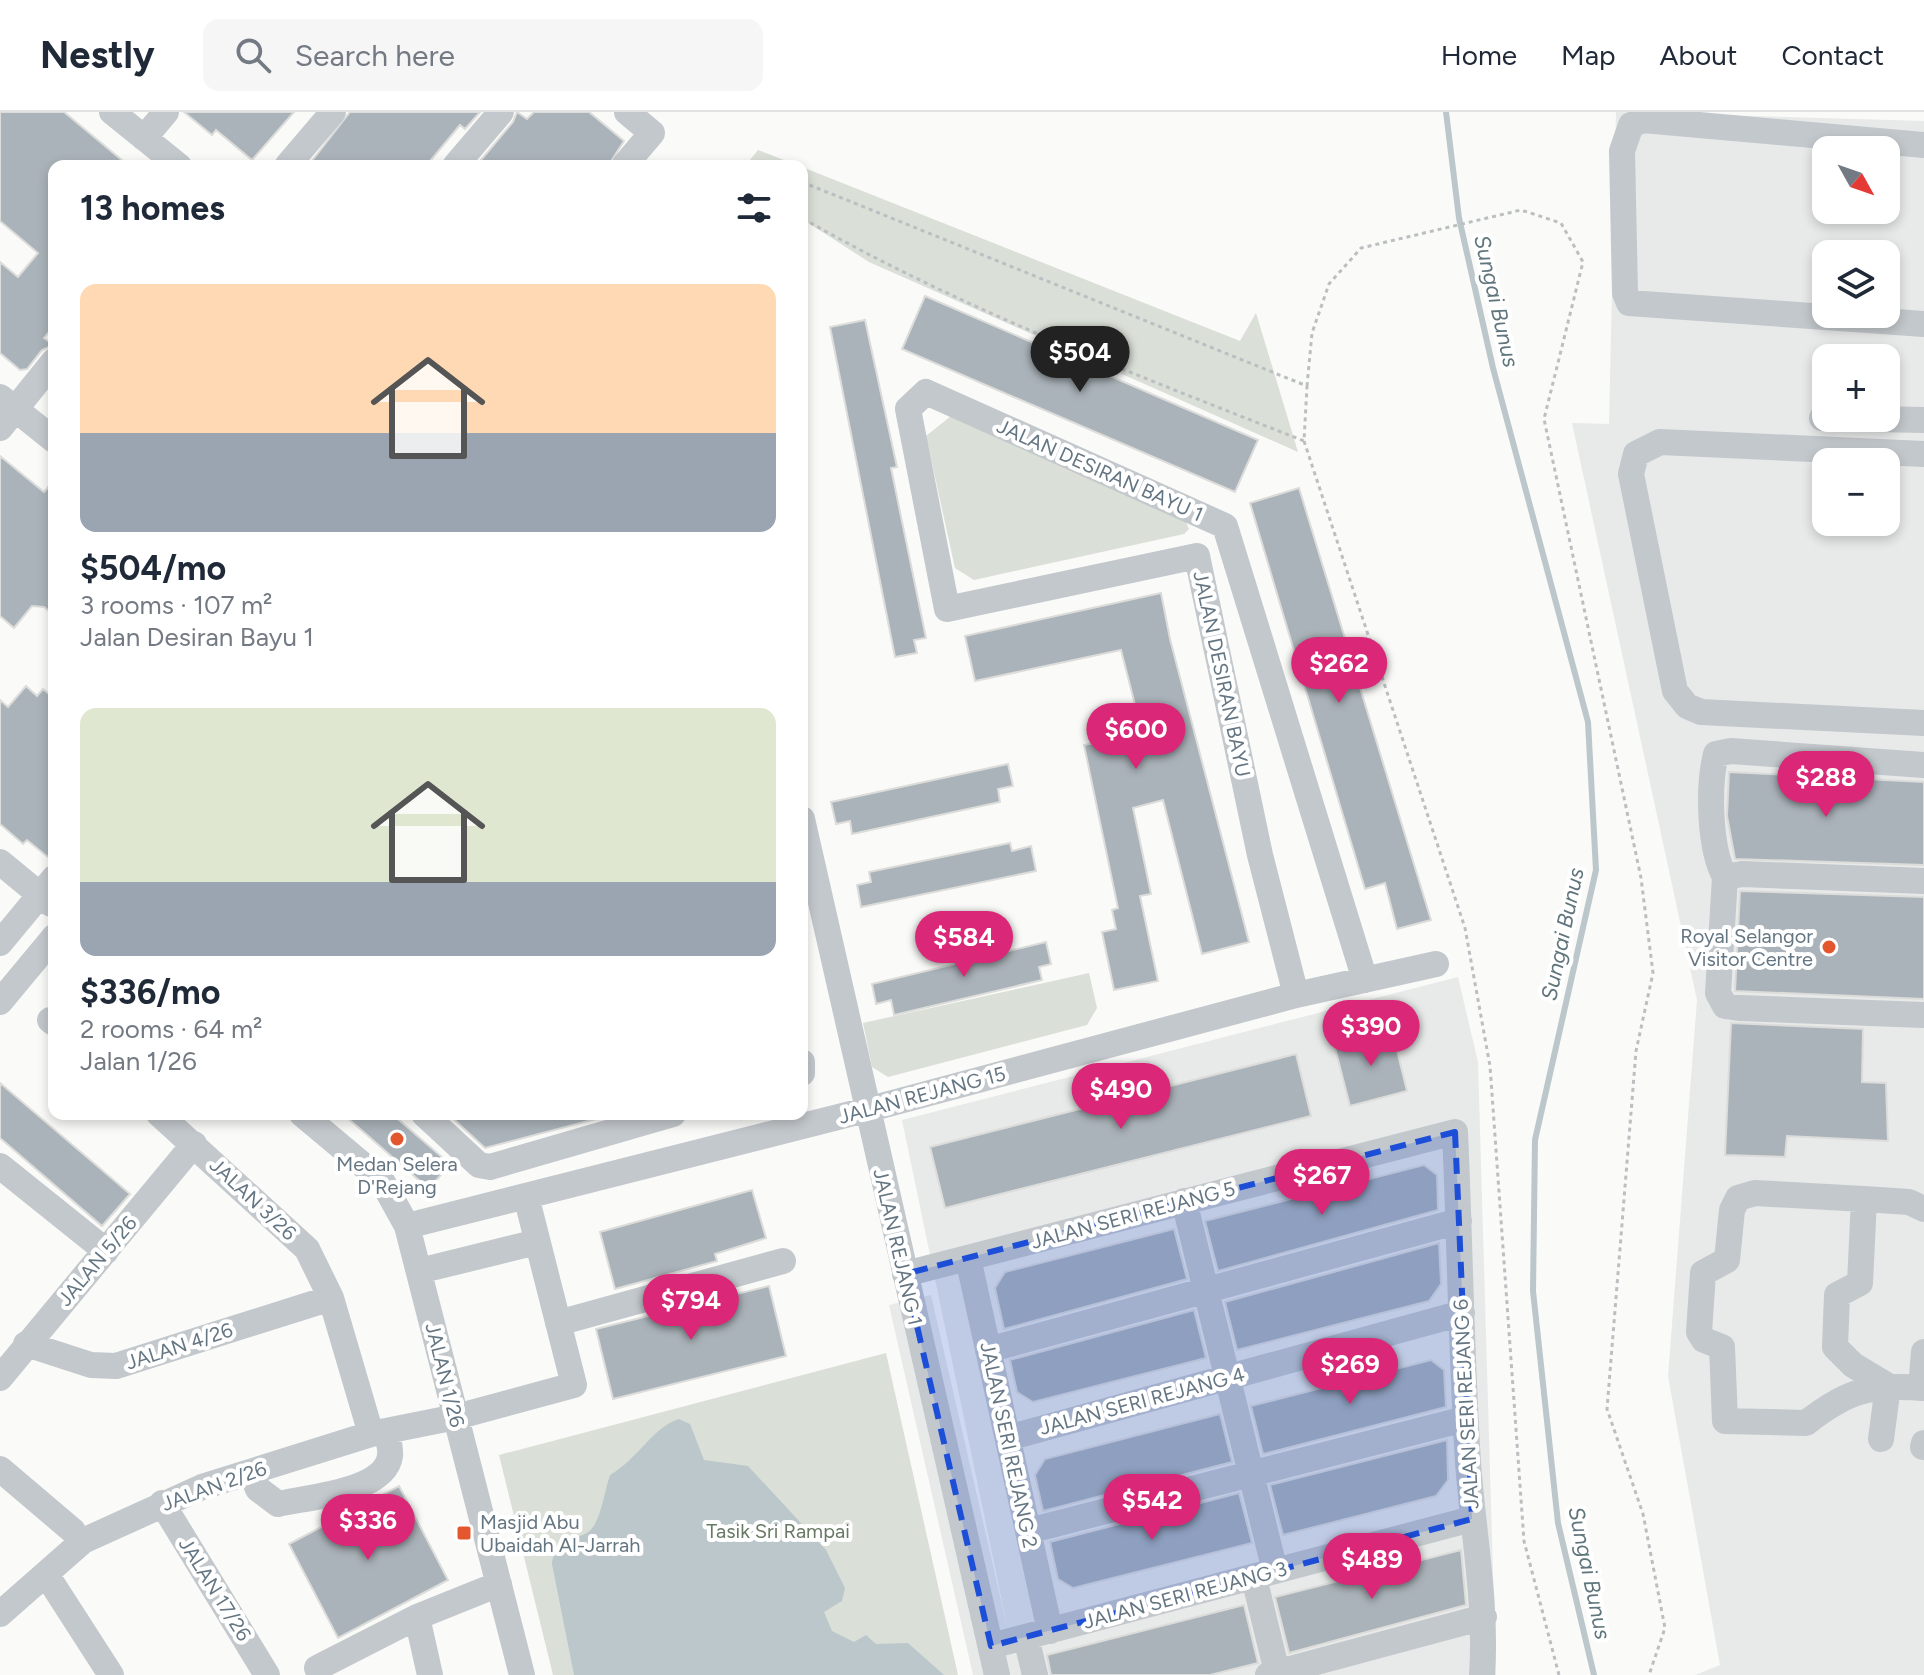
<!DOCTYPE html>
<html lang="en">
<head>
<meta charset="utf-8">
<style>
	:root { --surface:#fff; --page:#f6f6f7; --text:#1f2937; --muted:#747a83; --line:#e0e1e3; --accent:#db2777 }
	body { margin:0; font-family:Figtree,sans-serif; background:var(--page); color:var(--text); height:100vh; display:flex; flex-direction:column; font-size:30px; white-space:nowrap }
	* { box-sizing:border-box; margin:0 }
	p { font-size:26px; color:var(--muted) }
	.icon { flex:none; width:44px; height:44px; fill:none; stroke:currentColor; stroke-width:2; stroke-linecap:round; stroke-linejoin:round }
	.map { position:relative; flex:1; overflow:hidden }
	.panel { position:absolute; left:48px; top:48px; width:760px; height:960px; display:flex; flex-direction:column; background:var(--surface); border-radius:16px; box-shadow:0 4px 12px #0003 }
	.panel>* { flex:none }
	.needle { width:52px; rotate:130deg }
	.buttons { position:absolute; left:1812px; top:24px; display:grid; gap:16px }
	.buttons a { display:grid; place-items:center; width:88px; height:88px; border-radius:16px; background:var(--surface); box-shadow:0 4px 12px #0003; font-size:40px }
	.price { position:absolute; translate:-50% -68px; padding:0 18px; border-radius:28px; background:var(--accent); color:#fff; font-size:26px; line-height:52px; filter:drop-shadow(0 2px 4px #0008) }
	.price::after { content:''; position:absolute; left:50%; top:48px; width:24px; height:18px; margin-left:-12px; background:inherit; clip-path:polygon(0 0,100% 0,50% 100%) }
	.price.active { background:#222; color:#fff }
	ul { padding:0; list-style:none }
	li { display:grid; align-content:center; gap:16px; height:424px; padding:0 32px }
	li span { display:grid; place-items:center; height:248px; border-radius:16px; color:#555 }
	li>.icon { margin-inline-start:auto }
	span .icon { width:144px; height:144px; fill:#fffc; stroke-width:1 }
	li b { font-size:34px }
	h2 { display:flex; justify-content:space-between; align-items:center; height:96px; padding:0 32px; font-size:34px }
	header { display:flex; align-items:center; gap:48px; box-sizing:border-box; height:112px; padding:0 40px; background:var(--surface); border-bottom:2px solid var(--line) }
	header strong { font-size:38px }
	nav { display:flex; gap:44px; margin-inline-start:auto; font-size:28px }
	.search { width:560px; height:72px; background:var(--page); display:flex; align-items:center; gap:20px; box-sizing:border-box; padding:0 28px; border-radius:16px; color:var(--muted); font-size:30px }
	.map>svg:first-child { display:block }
	.built { fill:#e8e9e9; fill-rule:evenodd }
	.green { fill:#dadfd7 }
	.water { fill:#bbc7cb }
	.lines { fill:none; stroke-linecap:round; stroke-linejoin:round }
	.stream { stroke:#bbc7cb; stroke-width:6 }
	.building { fill:#aab3b9; stroke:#dcdcda; stroke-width:2 }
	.path { stroke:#bbbfc2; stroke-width:3; stroke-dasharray:4 4; stroke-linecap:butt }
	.minor { stroke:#c3c8cc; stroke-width:26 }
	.marked { fill:#1d4ed8; fill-opacity:0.2; stroke:#1d4ed8; stroke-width:6; stroke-dasharray:16 10; stroke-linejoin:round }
	.poi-dot { fill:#e4572e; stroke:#fff; stroke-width:3 }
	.labels { text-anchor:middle; stroke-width:8; stroke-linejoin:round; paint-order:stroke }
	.street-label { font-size:20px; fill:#657683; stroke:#fff }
	.poi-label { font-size:20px; fill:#657683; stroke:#fff; text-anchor:end }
	.park-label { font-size:20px; fill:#687a64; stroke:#fff }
	.water-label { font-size:22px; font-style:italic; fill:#60757c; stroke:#fff }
</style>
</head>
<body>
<header>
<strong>Nestly</strong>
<div class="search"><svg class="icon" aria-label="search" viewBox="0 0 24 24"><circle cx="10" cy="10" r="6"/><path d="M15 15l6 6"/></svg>Search here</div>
<nav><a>Home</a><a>Map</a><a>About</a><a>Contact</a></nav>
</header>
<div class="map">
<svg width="1924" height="1563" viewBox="0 0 1924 1563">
	<rect width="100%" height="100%" fill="#fafaf8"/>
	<!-- built -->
	<path class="built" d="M1616 0 1924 9V1563H1695L1720 1553 1668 1264 1697 888 1572 311 1609 312ZM1826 38H1886V98H1826ZM1826 142H1886V202H1826ZM1826 246H1886V306H1826ZM1826 350H1886V410H1826Z
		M1458 865 1478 950 1496 1563H973L889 1193 931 1183 1009 1523 902 1008Z"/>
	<!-- green -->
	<path class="green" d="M758 38 799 54H745Z
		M802 55 1240 229 1256 201 1298 340 869 150 802 107Z
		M951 304 1185 408 1189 417 1184 422 974 468 955 456 926 324Z
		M1089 861 1097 896 1087 913 888 965 872 955 863 911Z
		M886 1241 958 1563H553L499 1343Z"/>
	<!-- water -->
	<path class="water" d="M679 1307 690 1312 704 1348 748 1354 826 1438 845 1476 842 1489 824 1500 832 1519 854 1530 866 1523 876 1532 908 1531 944 1563H574L552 1452C558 1414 582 1435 595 1412 602 1399 605 1378 610 1363 639 1346 653 1315 679 1307Z"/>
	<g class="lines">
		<!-- stream -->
		<path class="stream" d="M1446 0 1459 106 1493 256 1588 610 1596 758 1535 1028 1533 1179 1558 1411 1594 1563"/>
	</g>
	<!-- building -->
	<path class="building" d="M0 0H64L129 54H54V214L44 226 54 233 42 238 27 257 20 258 0 241V150L18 165 38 141 0 109Z
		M184 0H294L252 48 216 18 212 23Z
		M350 0H480L465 17 460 13 426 54H308Z
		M517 0 527 7 534 0H589L624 29 608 54H476L513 10Z
		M925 184 1258 328 1235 380 902 237Z
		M865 208 897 355 891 356 926 526 914 528 917 541 895 545 830 215Z
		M0 344 44 380 54 368V503L44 495 32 494 14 516 0 504Z
		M1299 376 1431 808 1397 817 1385 771 1365 777 1250 391Z
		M1161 481 1170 527 1249 830 1202 842 1163 688 1133 696 1151 782 1140 784 1158 869 1114 878 1102 820 1116 817 1112 798 1118 796 1084 633 1106 629 1108 640 1145 632 1121 538 975 569 965 524Z
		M26 574 37 584 43 577 54 586V750L27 728 23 732 0 712V588L8 595Z
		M1008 652 1013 674 998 677 1000 690 852 722 850 709 836 712 831 690Z
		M1729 660 1924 670V753L1735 747 1727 704Z
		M1010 731 1012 739 1031 734 1036 759 861 795 857 773 871 770 869 760Z
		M1740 779 1924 785V887L1735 879Z
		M1046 830 1051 852 1039 855 1042 868 894 903 891 888 876 892 872 872Z
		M1731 911 1863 917 1862 970 1886 971 1888 1029 1787 1024 1785 1045 1725 1043Z
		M1392 918 1407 979 1350 994 1334 932Z
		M1296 942 1311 1004 945 1096 930 1035Z
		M0 971 130 1082 102 1114 0 1026Z
		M343 1002H392L450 1052 429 1077Z
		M448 1002H595L596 1007 485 1036Z
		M1424 1053 1437 1063 1438 1098 1218 1159 1205 1109Z
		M752 1078 766 1126 715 1142 717 1149 615 1177 600 1120Z
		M1174 1117 1187 1167 1004 1217 995 1176 1005 1160Z
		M1439 1131 1441 1172 1429 1189 1237 1238 1225 1190Z
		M769 1174 786 1244 613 1287 596 1217Z
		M1194 1198 1206 1246 1033 1290 1017 1280 1010 1248Z
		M1431 1248 1444 1258 1446 1295 1263 1342 1251 1294Z
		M1220 1302 1232 1350 1043 1399 1035 1363 1045 1347Z
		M1447 1328 1448 1368 1436 1384 1283 1423 1270 1373Z
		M399 1374 448 1468 338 1526 289 1432Z
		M1239 1381 1252 1431 1073 1476 1058 1467 1050 1430Z
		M1461 1438 1466 1493 1289 1541 1275 1485Z
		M1244 1493 1258 1551 1210 1563H1051L1047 1543Z"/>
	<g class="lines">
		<!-- path -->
		<path class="path" d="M754 54H761
			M802 70 1307 274 1304 329C1134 262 961 197 802 106
			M1307 274 1312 221 1329 172 1361 136 1521 98 1561 111 1583 150 1544 307 1641 766 1653 861 1636 939 1607 1297 1643 1402 1665 1516 1649 1563
			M1304 329 1465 816 1490 954 1524 1429 1559 1563"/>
		<!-- minor -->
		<path class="minor" d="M112 0 179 54
			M144 26 166 0
			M1924 33 1643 8 1631 13 1622 39 1625 181 1629 191 1924 212
			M287 54 333 0
			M455 54 501 0
			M624 54 652 21 627 0
			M0 285 54 328
			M1822 306 1924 308
			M0 316 54 249
			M1924 342 1660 330 1636 342 1631 362 1675 579 1687 594 1701 600 1924 611
			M802 707 997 1563
			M0 750 51 792
			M1725 765C1709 736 1708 674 1716 642L1731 639 1924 653
			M1924 769 1742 762 1725 765 1718 881 1725 894 1739 896 1924 903
			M0 831 54 766
			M1296 883 1260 743 1197 444 947 497 908 297 926 280 1225 414 1365 868
			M0 890 54 825
			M50 908 54 911
			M802 950V961
			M159 1002 307 1137 331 1186 371 1322
			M302 1002 382 1069 407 1114 522 1563
			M424 1002 479 1053 490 1055 673 1002
			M0 1054 106 1139
			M1864 1087 1755 1081 1738 1086 1732 1098 1727 1148 1703 1161 1699 1220 1704 1228 1722 1235 1725 1309 1806 1311C1848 1278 1871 1272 1924 1276
			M1184 1089 1275 1459
			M407 1114 866 998 1296 883 1436 852
			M968 1146 1050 1519
			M419 1159 537 1130
			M905 1162 1455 1020C1460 1130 1461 1240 1468 1350 1473 1421 1487 1492 1482 1563
			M558 1211 783 1149
			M26 1232 91 1253 116 1254 331 1186
			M988 1238 1459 1109
			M0 1266 194 1032
			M1921 1276 1924 1240
			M1008 1326 1462 1201
			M1881 1327 1888 1274 1853 1253 1835 1235 1837 1183 1860 1171 1864 1087 1909 1090 1924 1097
			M1923 1335 1924 1331
			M0 1357 73 1419
			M251 1360 258 1377 278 1392C308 1385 385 1380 390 1344 391 1336 388 1326 386 1319
			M162 1391 267 1563
			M1028 1419 1465 1307
			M46 1462 111 1563
			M1254 1466 1277 1560
			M0 1502 83 1429 202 1375 371 1322 456 1305 574 1273 526 1084
			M1026 1525 1035 1563
			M991 1534 1472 1407
			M317 1556 417 1505
			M430 1563 417 1505 499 1472
			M1268 1563 1484 1505"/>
	</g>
	<!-- marked area -->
	<path class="marked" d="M1455 1020 1472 1407 991 1534 905 1162Z"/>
	<!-- markers -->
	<g class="poi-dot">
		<circle cx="1829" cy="835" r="8"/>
		<circle cx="397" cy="1027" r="8"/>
		<rect x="456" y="1413" width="16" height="16" rx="4"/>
	</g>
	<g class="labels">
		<!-- street labels -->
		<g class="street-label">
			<text transform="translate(1100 358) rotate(24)" y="7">JALAN DESIRAN BAYU 1</text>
			<text transform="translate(1222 562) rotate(78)" y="7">JALAN DESIRAN BAYU</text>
			<text transform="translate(922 983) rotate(-15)" y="7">JALAN REJANG 15</text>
			<text transform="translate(253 1087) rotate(43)" y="7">JALAN 3/26</text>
			<text transform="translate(1133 1103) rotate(-15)" y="7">JALAN SERI REJANG 5</text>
			<text transform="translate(898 1135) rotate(77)" y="7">JALAN REJANG 1</text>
			<text transform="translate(97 1149) rotate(-50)" y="7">JALAN 5/26</text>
			<text transform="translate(179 1234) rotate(-18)" y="7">JALAN 4/26</text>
			<text transform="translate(445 1263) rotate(76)" y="7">JALAN 1/26</text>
			<text transform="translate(1142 1289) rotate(-15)" y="7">JALAN SERI REJANG 4</text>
			<text transform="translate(1466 1292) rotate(-93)" y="7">JALAN SERI REJANG 6</text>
			<text transform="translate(1009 1333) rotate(78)" y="7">JALAN SERI REJANG 2</text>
			<text transform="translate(214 1374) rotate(-20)" y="7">JALAN 2/26</text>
			<text transform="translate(215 1477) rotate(58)" y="7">JALAN 17/26</text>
			<text transform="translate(1185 1483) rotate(-15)" y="7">JALAN SERI REJANG 3</text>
		</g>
		<!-- poi labels -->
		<g class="poi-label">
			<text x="1813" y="831">Royal Selangor<tspan x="1813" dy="23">Visitor Centre</tspan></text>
			<text x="397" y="1059" text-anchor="middle">Medan Selera<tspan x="397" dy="23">D'Rejang</tspan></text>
			<text x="480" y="1417" text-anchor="start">Masjid Abu<tspan x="480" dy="23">Ubaidah Al-Jarrah</tspan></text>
		</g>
		<!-- park labels -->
		<g class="park-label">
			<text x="778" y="1426">Tasik Sri Rampai</text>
		</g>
		<!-- water labels -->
		<g class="water-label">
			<text transform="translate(1497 189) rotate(77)" y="8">Sungai Bunus</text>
			<text transform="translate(1562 822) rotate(-78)" y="8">Sungai Bunus</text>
			<text transform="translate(1590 1461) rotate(78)" y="8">Sungai Bunus</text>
		</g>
	</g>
</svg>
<div class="buttons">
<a><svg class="needle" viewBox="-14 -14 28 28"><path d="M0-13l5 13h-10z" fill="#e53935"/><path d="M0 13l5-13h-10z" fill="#747a83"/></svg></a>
<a><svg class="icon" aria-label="layers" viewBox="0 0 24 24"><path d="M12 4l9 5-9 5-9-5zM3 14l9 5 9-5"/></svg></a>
<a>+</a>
<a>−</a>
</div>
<b class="price active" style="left:1080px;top:282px">$504</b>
<b class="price" style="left:1339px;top:593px">$262</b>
<b class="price" style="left:1136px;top:659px">$600</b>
<b class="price" style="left:1826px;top:707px">$288</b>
<b class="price" style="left:964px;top:867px">$584</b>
<b class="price" style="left:1371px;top:956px">$390</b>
<b class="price" style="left:1121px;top:1019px">$490</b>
<b class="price" style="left:1322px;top:1105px">$267</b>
<b class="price" style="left:691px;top:1230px">$794</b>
<b class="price" style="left:1350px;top:1294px">$269</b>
<b class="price" style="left:1152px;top:1430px">$542</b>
<b class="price" style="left:368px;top:1450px">$336</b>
<b class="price" style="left:1372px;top:1489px">$489</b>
<section class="panel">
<h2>13 homes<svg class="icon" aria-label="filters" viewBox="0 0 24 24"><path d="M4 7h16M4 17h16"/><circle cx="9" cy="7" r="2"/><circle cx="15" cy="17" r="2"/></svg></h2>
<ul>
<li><span style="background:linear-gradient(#ffd9b3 60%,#9aa5b1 0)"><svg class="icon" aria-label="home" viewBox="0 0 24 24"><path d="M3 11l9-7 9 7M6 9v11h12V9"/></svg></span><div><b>$504/mo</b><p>3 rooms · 107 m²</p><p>Jalan Desiran Bayu 1</p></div></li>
<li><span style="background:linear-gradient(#dfe7d0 70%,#9aa5b1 0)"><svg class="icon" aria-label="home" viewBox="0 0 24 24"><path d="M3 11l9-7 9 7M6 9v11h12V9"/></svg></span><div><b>$336/mo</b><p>2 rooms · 64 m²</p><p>Jalan 1/26</p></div></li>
</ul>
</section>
</div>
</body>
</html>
